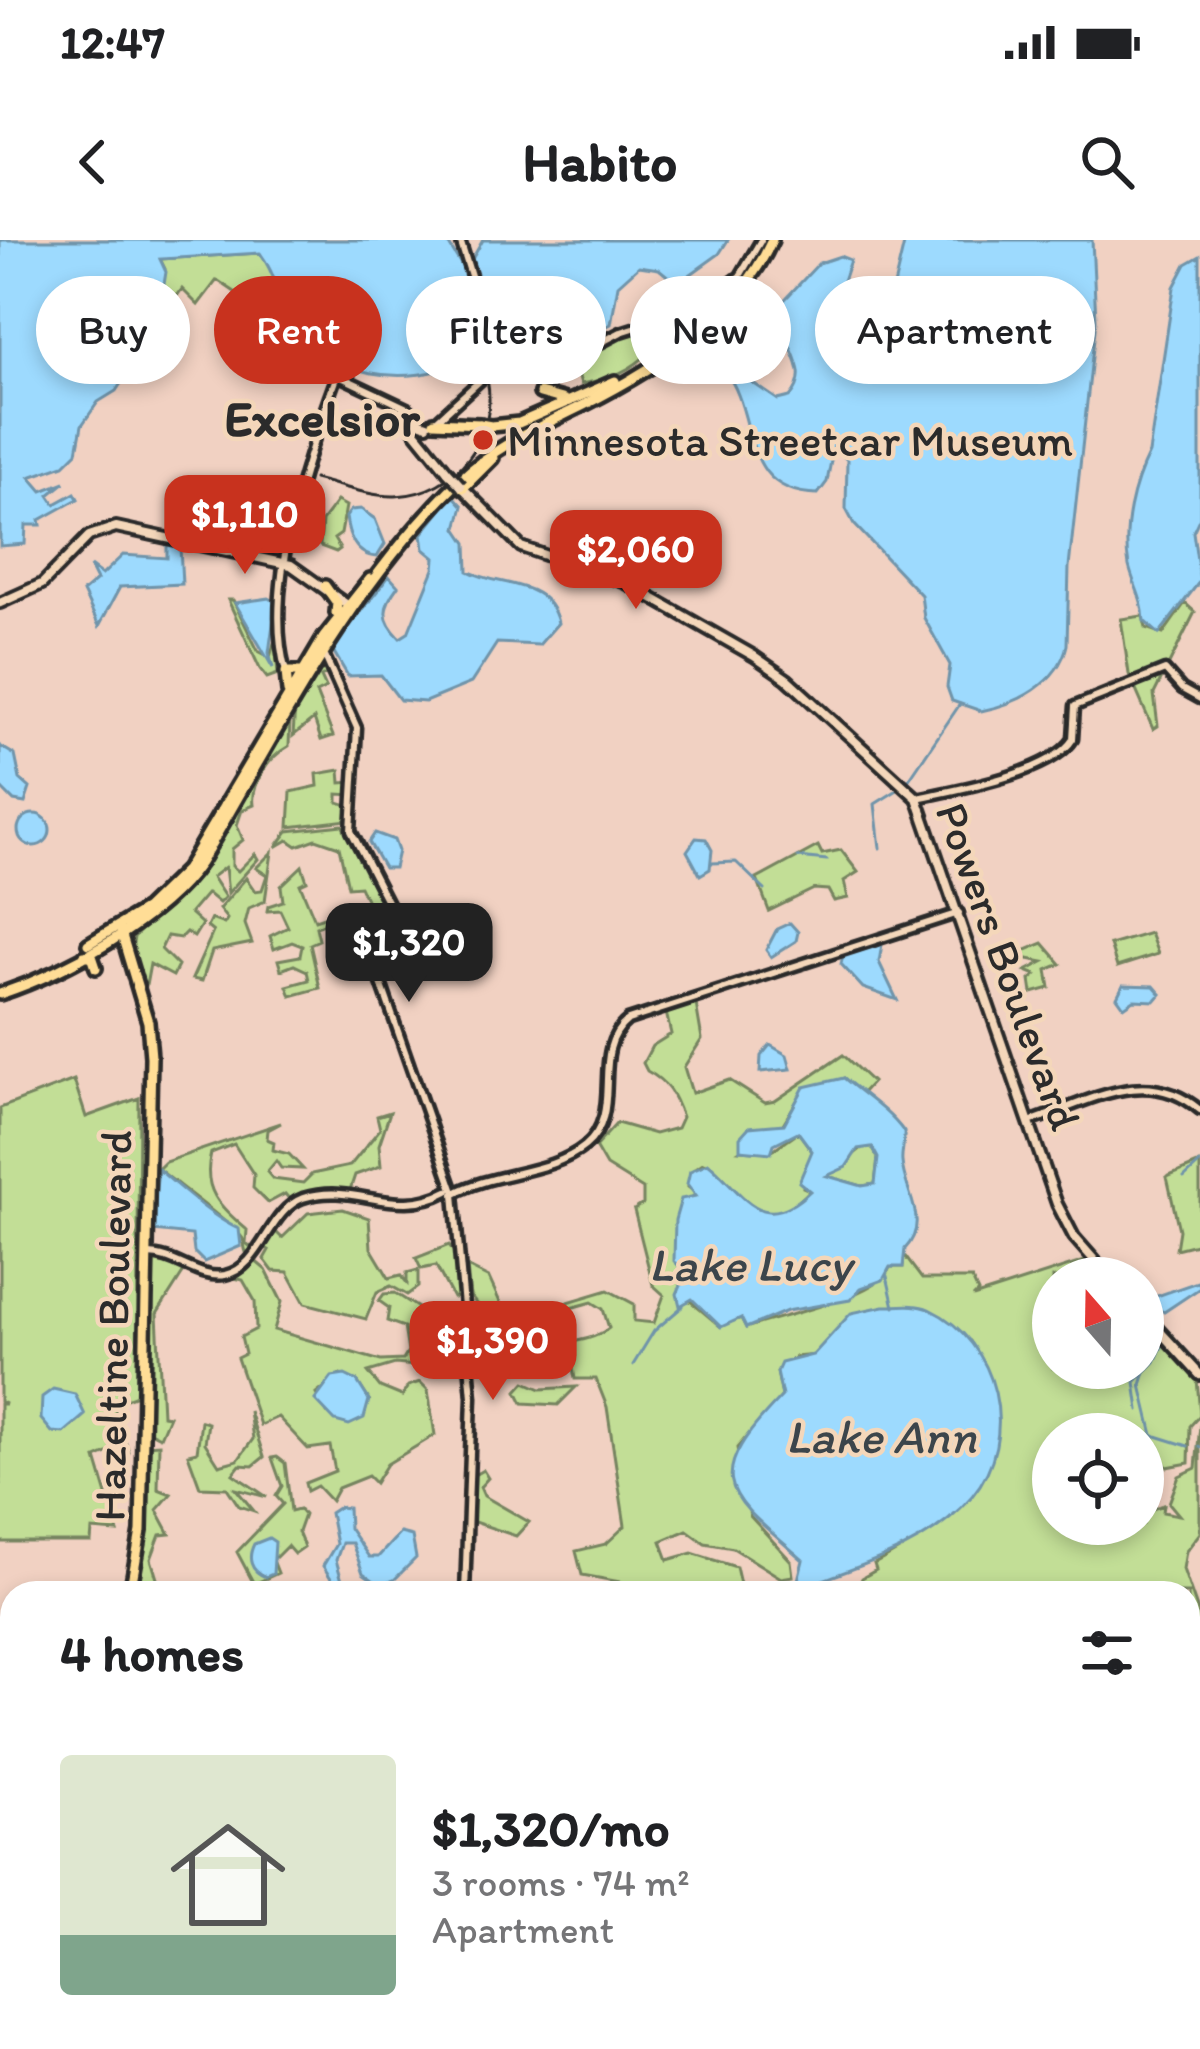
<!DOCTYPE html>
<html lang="en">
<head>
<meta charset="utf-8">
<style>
	:root { --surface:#fff; --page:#f2f2f2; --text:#202124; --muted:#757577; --line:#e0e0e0; --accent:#c8321e }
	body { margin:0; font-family:Itim,sans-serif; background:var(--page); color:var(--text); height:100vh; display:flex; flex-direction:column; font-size:45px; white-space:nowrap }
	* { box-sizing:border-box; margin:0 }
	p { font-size:39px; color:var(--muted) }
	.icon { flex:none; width:66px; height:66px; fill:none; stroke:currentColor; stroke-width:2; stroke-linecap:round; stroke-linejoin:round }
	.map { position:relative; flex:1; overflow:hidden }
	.sheet { position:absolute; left:0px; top:1341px; width:1200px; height:468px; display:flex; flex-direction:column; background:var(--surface); border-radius:36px 36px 0 0; box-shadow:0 6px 18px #0003 }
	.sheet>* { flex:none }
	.guide { position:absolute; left:36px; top:36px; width:1128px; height:108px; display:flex; gap:24px }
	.needle { width:78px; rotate:340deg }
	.buttons { position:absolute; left:1032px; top:1017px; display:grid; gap:24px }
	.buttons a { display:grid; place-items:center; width:132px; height:132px; border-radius:50%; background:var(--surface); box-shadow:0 6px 18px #0003; font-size:60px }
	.price { position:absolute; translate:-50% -102px; padding:0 27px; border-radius:24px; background:var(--accent); color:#fff; font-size:39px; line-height:78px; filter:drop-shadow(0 3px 6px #0008) }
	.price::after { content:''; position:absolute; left:50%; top:72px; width:36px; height:27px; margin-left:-18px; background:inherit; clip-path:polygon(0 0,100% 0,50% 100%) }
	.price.current { background:#222; color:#fff }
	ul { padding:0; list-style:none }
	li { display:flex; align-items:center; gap:36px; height:300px; padding:0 60px }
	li+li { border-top:3px solid var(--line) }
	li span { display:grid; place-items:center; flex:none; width:336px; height:240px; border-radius:12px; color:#555 }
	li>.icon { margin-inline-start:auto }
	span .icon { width:144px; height:144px; fill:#fffc; stroke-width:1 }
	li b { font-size:51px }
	h2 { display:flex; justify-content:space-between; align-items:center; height:144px; padding:0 60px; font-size:51px }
	.pill { padding:0 42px; border-radius:54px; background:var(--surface); box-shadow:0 6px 18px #0003; font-size:42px; line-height:108px }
	.pill.current { background:var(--accent); color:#fff }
	.status { display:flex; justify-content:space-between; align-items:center; height:84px; padding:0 60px; background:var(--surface); direction:ltr }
	.status svg { height:33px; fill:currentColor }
	header { display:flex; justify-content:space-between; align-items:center; height:156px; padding:0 60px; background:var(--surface); font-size:54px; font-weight:800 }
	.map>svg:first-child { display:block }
	.green { fill:#c2de96; stroke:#768460; stroke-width:3; fill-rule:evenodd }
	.water { fill:#9ddafe; stroke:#6f94aa; stroke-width:3; fill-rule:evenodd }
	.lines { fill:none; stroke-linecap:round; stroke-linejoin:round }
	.stream { stroke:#6f94aa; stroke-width:3 }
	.tertiary-casing { stroke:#2b2b2b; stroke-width:15 }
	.secondary-casing { stroke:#2b2b2b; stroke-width:16 }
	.primary-casing { stroke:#2b2b2b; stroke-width:18 }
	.tertiary { stroke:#f4d7ba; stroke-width:6 }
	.secondary { stroke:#f4d7ba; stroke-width:8 }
	.primary { stroke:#ffdd96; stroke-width:9 }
	.tram { stroke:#2b2b2b; stroke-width:3 }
	.rail { stroke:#2b2b2b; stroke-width:3 }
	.secondary-bridge-casing { stroke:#2b2b2b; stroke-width:16; stroke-linecap:butt }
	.primary-bridge-casing { stroke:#2b2b2b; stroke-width:18; stroke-linecap:butt }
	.secondary-bridge { stroke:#f4d7ba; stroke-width:8 }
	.primary-bridge { stroke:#ffdd96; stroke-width:9 }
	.poi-dot { fill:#c8321e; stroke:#f4d7ba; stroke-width:4.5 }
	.labels { text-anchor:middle; stroke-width:9; stroke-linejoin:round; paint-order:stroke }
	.poi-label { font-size:45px; fill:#2b2b2b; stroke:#f4d7ba; text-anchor:start }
	.street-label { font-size:45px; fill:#2b2b2b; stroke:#f4d7ba }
	.water-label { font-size:48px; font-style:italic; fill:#3c454b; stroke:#f4d7ba }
	.quarter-label { font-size:51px; font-weight:bold; fill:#2b2b2b; stroke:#f4d7ba }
</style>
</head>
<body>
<div class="status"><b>12:47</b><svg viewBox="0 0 49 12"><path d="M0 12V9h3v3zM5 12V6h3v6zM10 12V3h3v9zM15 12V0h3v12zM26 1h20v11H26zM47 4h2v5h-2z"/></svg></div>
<header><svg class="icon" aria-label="back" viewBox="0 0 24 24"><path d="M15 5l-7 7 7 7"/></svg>Habito<svg class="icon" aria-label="search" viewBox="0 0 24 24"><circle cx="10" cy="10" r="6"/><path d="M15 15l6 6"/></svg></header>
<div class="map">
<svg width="1200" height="1809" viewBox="0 0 1200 1809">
	<rect width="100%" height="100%" fill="#f1d1c2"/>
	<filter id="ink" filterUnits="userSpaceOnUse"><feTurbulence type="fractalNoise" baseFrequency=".00833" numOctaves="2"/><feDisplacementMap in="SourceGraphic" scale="24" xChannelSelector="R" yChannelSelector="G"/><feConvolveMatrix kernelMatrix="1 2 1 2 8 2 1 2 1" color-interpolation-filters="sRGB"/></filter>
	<g filter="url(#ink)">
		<!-- green -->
		<path class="green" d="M260 13C291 53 289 99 343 121L336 131 293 91 217 40 198 65 182 49 177 56 162 47 165 29 160 19Z
			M652 87 653 109C631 131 611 139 581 144L574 119 622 94Z
			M337 261 346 266 341 294 334 299 340 309 336 312 320 306 322 281Z
			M228 360H233L258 411 270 417 275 400 278 434 267 438 260 429Z
			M1185 363 1195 372 1154 454 1158 486 1153 489 1129 434 1121 379 1143 376 1146 388 1163 394Z
			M326 423 331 431 321 437 326 448 316 453 333 496 321 500 314 479 293 496 295 466Z
			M290 480 289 506C269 517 251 543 254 565L242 570 237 585 243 600 232 609V626L238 631 255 614 258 619 228 653 225 627 212 637 225 657 219 663 207 653 190 673 202 684 194 697 186 692 180 698 167 696 161 709 178 726 173 736 150 724 145 751 132 709 134 697 190 644Z
			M340 530 341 543 354 542 353 555 338 554V562L351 566 348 580 289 587 291 552 318 546 317 534Z
			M342 585 388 667 375 716 366 719 358 695 369 690V666L360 646 348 647 339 607 316 599 297 606 288 600 276 607 288 591Z
			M818 606 822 614 841 610 858 632 844 641 848 658 834 661 828 650 814 649 769 671 757 639Z
			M272 612 265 661 249 668 245 684 252 703 212 711 202 741 192 739 213 692 207 687 211 679 224 684 227 679 219 669 246 638 255 651 262 650 267 635 256 628Z
			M302 626 307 641 300 644 315 680 333 674 335 680 316 687 319 700 310 704 320 748 291 756 287 746 309 740 307 731 294 725 281 730 278 720 300 716 302 706 292 702 274 709 270 696 288 687 280 670 267 671 268 666 283 661 281 646Z
			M1150 693 1158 714 1117 727 1110 705Z
			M1043 703 1061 724 1047 730 1050 748 1032 753 1030 740 1036 735 1026 731 1043 722 1023 718 1007 726 1000 721Z
			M695 758 702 799 684 827 692 853 729 840 765 863 775 861 843 815 872 842 861 854 844 838 801 854 783 884 740 910 770 912 798 892 812 911 803 947 810 950C758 1008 737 937 703 923L690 932 688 947 696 953C673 977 670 1008 686 1033L681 1044 689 1060 720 1086 741 1078 746 1088C780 1076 881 1056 890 1027H903L904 1015 922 1039H972L978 1052 973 1057 1088 1020 1104 1038H1053V1128H1143V1079L1197 1139 1200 1175 1190 1186 1189 1223 1167 1227 1143 1194H1053V1284H1143V1272L1164 1265 1163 1272 1179 1275 1169 1263 1179 1236 1196 1228 1200 1185V1293L1186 1311 1183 1329 1200 1377V1399L1188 1395V1353H1129L1123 1346 1107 1353H856L862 1338 876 1330 874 1324C970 1273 1037 1209 970 1101L795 1117 777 1132 782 1156 737 1208 750 1276 791 1321 793 1336 781 1338 733 1308 705 1303 687 1290 661 1301 668 1320 692 1313 736 1327 742 1353H608L620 1342 582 1335 576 1311 606 1304 625 1286 607 1167 596 1139H575L572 1122H522C541 1097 583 1109 609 1088L603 1069 592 1062 563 1070 562 1083 516 1094 508 1086 488 1096 480 1113 473 1114 472 1074 478 1066 470 1056 467 1027 489 1038 508 1080 608 1050 634 1064V1081L654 1083 664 1055 653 1045 634 970 643 964V949L606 926 595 907 617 883 655 894 677 888 682 877C674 855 668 842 647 831L643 823 652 806 671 794 665 768Z
			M74 840 86 877 139 858 137 1155 113 1164 129 1212 115 1217 112 1211 96 1218 118 1292 92 1290 91 1302H0V1164H6L0 1161V868Z
			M390 872 379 905 381 926 355 935 350 950 291 961 285 954 268 963 253 948 254 935 234 904 211 913C201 951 221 967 247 990L246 1003 252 1008 248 1016C244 1011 245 1005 243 999 240 990 171 940 158 929L165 922 281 883 268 890 267 899 274 902 273 910 289 914 303 929 281 928 276 921 267 932 273 939 303 943 312 934 350 926 380 889 377 876Z
			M863 907H872L878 918 875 944 862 946 827 936Z
			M1200 923V1003L1176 1009 1179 990 1167 937Z
			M343 969 369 978 371 1008 389 1038 401 1035 407 1043V1033L418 1030V1047L407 1055 391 1046 377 1052 366 1079 305 1063 288 1032 273 1031 264 1019 269 1010 260 1005 273 989 282 998 308 973Z
			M449 1005 456 1015 459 1057 453 1058 436 1026 421 1029 416 1018Z
			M153 1017 187 1027 157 1074 162 1175 169 1176 160 1197 146 1190Z
			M254 1020 266 1030 282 1062 274 1090 381 1121 403 1120 408 1112 404 1087 387 1081 389 1068 379 1061 384 1054 395 1053 426 1073 459 1068 465 1129 438 1127 432 1111 426 1116V1127L395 1124 368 1132 380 1147 402 1156 408 1146 420 1142 428 1150 435 1195 387 1224 375 1243 368 1236 338 1248 331 1261 317 1246 307 1251 305 1243 335 1231 330 1206 308 1209 278 1177 260 1185 237 1118 245 1114 241 1097 256 1089 255 1061 243 1040 230 1037ZM340 1135 357 1141 369 1160 327 1173 316 1154Z
			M525 1142 541 1149 576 1147 558 1165 523 1163 517 1151Z
			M249 1171 264 1217 253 1226 240 1225 233 1234 267 1257 236 1249 254 1271 239 1266 227 1248 200 1247 188 1214 197 1212 201 1181 208 1183 205 1203 219 1225 238 1220 253 1199Z
			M159 1204 158 1249 171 1254 157 1270 170 1294 160 1295 151 1319 158 1342 155 1353 137 1339 145 1286 146 1205Z
			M277 1217 285 1223 291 1271 299 1269 304 1275 298 1292 304 1307 294 1314 287 1306 273 1320 278 1333 254 1344 237 1312 283 1264 276 1256 282 1246 272 1218Z
			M483 1230 488 1238 480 1247 484 1256 529 1282 516 1296 471 1281 469 1238Z
			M246 1797H444L463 1798 467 1807 248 1809Z"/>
		<!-- water -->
		<path class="water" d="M0 0H446L465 31 473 28 472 19 483 0H728L719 14 677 44 659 29 639 26 618 45 611 84 589 95 537 77 494 99 475 36 468 35 462 43 470 84 465 121C409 148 326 139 292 80 278 58 276 34 260 13L160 19 166 32 157 88 116 151 98 162 82 185 77 212 64 225 30 237 42 251 65 242 49 255 55 264 75 253 78 259 40 280 41 285H26L25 304 0 306Z
			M905 0H1092L1096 80 1069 327 1067 405C1058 444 1017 464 981 471L952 461 947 447 950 425 924 378 921 355 854 284 846 269 847 220 834 205 827 242 818 254C736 252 760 173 724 130L728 126 778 160 790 157C807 137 797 123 788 101L770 100 758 88 819 23 840 16 850 20 842 44 877 82 882 121 897 135 915 136 926 119V95L887 75Z
			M1200 16V277L1193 292 1200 341 1159 394 1144 381C1143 358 1134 346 1129 326 1122 289 1133 245 1149 213L1174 47 1186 24Z
			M453 255 463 266 457 288 467 303 468 331C500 348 548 338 558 383L539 405 497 403 471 443 425 462 400 460 381 435 348 436 332 409 389 336 398 346C382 367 381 379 400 398L408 393 434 329 435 318 424 309 422 294Z
			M361 269 375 279 385 304 377 317C356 316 348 296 346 277L351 270Z
			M167 302 180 307 182 344 120 347 99 386 83 352 97 340 90 326 102 335 123 315 167 318Z
			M269 358 276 362 269 413 273 428 235 363Z
			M0 506 15 515 20 539 30 548 25 563 14 561 0 547Z
			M18 590a16 16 0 1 1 32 0a16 16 0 1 1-32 0Z
			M375 593 394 600 398 611 394 628H384L369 602Z
			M696 598 706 599 712 610 710 629 700 635 687 611Z
			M790 683 798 692 796 701 771 717 766 710 777 689Z
			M882 704 879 722 897 760 863 748 841 724 843 716Z
			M1123 745 1154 746 1161 754 1155 761 1134 760 1124 767 1117 757Z
			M770 805 787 815 791 829 760 832 761 816Z
			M844 838C865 856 887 869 904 892 905 902 901 912 902 922 904 952 931 982 905 1009L903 1027H890L883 1040 861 1048 850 1060 787 1071 746 1088 741 1078 721 1087 692 1059 680 1066 677 1054 686 1033 674 1021 675 980 681 959 696 956 687 944 690 931 708 923C742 950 760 999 810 951L799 942 812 911 798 892 774 904 771 913 740 910V897L749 887 784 884 804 847ZM872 907 878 918 875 944 862 946 827 936 846 927 858 909Z
			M158 929C180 948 215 979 239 989L241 1006 204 1022 194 1012 192 995 152 991Z
			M1200 1041V1048L1164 1072 1150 1065 1151 1058Z
			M884 1066C898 1066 916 1063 929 1069 999 1102 1021 1197 972 1256 930 1306 863 1325 806 1346L798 1340 803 1320C726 1253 699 1241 782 1156L777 1132 781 1123 813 1115 851 1073Z
			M345 1135 357 1141 369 1160 364 1178 349 1185 335 1181 315 1160 332 1137Z
			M53 1149 75 1154 85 1175 64 1193 52 1192 41 1179 42 1157Z
			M339 1267 348 1268 349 1288 369 1317H378L400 1293 412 1296 416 1318 394 1340 380 1345 363 1333 352 1303H342L336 1320 343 1344 334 1343 323 1326 336 1304 330 1273Z
			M269 1298 275 1302 273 1334 266 1337C250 1331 247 1318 254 1304Z"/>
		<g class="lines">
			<!-- stream -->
			<path class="stream" d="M908 541 960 464
				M880 608 875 564 899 549
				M798 617 827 620
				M712 623 736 622 765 650
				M1184 938 1200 923
				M887 1036 894 1067
				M633 1125 654 1091 683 1066
				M1145 1132 1141 1145 1153 1195 1188 1206
				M1139 1170 1135 1142 1155 1122 1163 1104
				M1199 1206 1200 1207
				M1188 1463 1200 1485
				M1196 1596 1200 1585
				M840 1797 843 1809"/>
			<!-- tertiary casing -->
			<g class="tertiary-casing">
				<path id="tertiary" d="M460 0 501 133
					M437 180 485 136 558 125 621 92 697 68 740 36 761 0
					M323 412 357 488 351 591 390 667 378 712 379 737 453 949
					M286 432C262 348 307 216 337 135L409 169 416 184
					M917 558C954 550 1051 534 1073 499L1075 466 1165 430 1182 449 1200 459
					M1029 882C1089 862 1146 824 1200 870
					M455 953C494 932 551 934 585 906 626 872 588 812 628 780L959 673
					M454 954 472 1157 465 1353
					M146 1015C176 1014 198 1040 225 1035 262 1027 268 971 303 958 356 941 394 980 448 951
					M1188 1411 1200 1410
					M1188 1519 1200 1513
					M1188 1712 1200 1704
					M246 1797 248 1809
					M499 1797 502 1809
					M1036 1797 1041 1809
					M1135 1797 1138 1809
					M364 1809 381 1797"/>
			</g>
			<!-- secondary casing -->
			<g class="secondary-casing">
				<path id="secondary" d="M416 181 427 185
					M414 190 448 232
					M461 246 521 307 626 343 754 416 787 439 917 558 1057 964 1074 997 1110 1038
					M0 363 42 344 89 296 116 287 291 325 350 367
					M1143 1073 1200 1135"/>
			</g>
			<!-- primary casing -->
			<g class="primary-casing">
				<path id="primary" d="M540 153 565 160
					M434 182 480 184
					M491 186 519 183 615 141
					M463 248 493 218
					M325 346 337 363 336 373
					M288 452 286 432H301
					M121 692 148 782 151 817 141 1291 130 1353
					M88 704 146 669 186 630 324 397 370 339
					M84 716H92L96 728
					M0 754C66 732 160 681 200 623 278 491 348 348 460 240 496 205 540 187 584 165 657 128 738 77 772 0
					M1188 1428 1200 1425
					M75 1797 80 1809
					M16 1809 34 1803
					M31 1809 69 1797"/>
			</g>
			<!-- tertiary -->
			<use href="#tertiary" class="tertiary"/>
			<!-- secondary -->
			<use href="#secondary" class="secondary"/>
			<!-- primary -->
			<use href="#primary" class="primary"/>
			<!-- tram -->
			<path class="tram" d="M314 239C339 245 371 257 396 256 457 253 499 196 487 139"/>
			<!-- rail -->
			<path class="rail" d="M1188 1607 1200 1600
				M988 1809 997 1797"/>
			<!-- secondary-bridge casing -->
			<g class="secondary-bridge-casing">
				<path id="secondary-bridge" d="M448 232 461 246"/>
			</g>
			<!-- primary-bridge casing -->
			<g class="primary-bridge-casing">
				<path id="primary-bridge" d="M480 184 491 186"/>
			</g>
			<!-- secondary-bridge -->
			<use href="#secondary-bridge" class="secondary-bridge"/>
			<!-- primary-bridge -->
			<use href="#primary-bridge" class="primary-bridge"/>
		</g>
	</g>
	<!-- markers -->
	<circle class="poi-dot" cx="483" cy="200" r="12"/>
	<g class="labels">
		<!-- poi labels -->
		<g class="poi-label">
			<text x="507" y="216">Minnesota Streetcar Museum</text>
		</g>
		<!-- street labels -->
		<g class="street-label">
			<text transform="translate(1009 726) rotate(70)" y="16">Powers Boulevard</text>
			<text transform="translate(112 1086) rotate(-89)" y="16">Hazeltine Boulevard</text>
		</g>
		<!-- water labels -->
		<g class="water-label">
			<text x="750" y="1041">Lake Lucy</text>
			<text x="881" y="1213">Lake Ann</text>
		</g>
		<!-- quarter labels -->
		<g class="quarter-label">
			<text x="322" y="196">Excelsior</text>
		</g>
	</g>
</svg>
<div class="buttons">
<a><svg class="needle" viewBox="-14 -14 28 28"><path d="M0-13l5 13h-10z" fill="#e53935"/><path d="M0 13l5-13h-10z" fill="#757577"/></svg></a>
<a><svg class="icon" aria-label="locate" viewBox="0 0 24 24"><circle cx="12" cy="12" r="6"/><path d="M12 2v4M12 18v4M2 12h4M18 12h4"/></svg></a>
</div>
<b class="price" style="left:245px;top:337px">$1,110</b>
<b class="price" style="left:636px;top:372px">$2,060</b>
<b class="price current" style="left:409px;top:765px">$1,320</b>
<b class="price" style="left:493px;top:1163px">$1,390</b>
<div class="guide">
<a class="pill">Buy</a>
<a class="pill current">Rent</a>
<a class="pill">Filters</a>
<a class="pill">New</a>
<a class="pill">Apartment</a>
</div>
<section class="sheet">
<h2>4 homes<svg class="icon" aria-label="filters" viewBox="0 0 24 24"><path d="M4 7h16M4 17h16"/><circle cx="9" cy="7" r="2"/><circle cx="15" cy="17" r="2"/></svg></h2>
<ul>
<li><span style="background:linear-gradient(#dfe7d0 75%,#7fa58c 0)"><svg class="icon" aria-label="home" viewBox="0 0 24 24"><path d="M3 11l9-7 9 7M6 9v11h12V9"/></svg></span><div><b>$1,320/mo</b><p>3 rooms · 74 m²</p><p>Apartment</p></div></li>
</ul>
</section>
</div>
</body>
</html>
